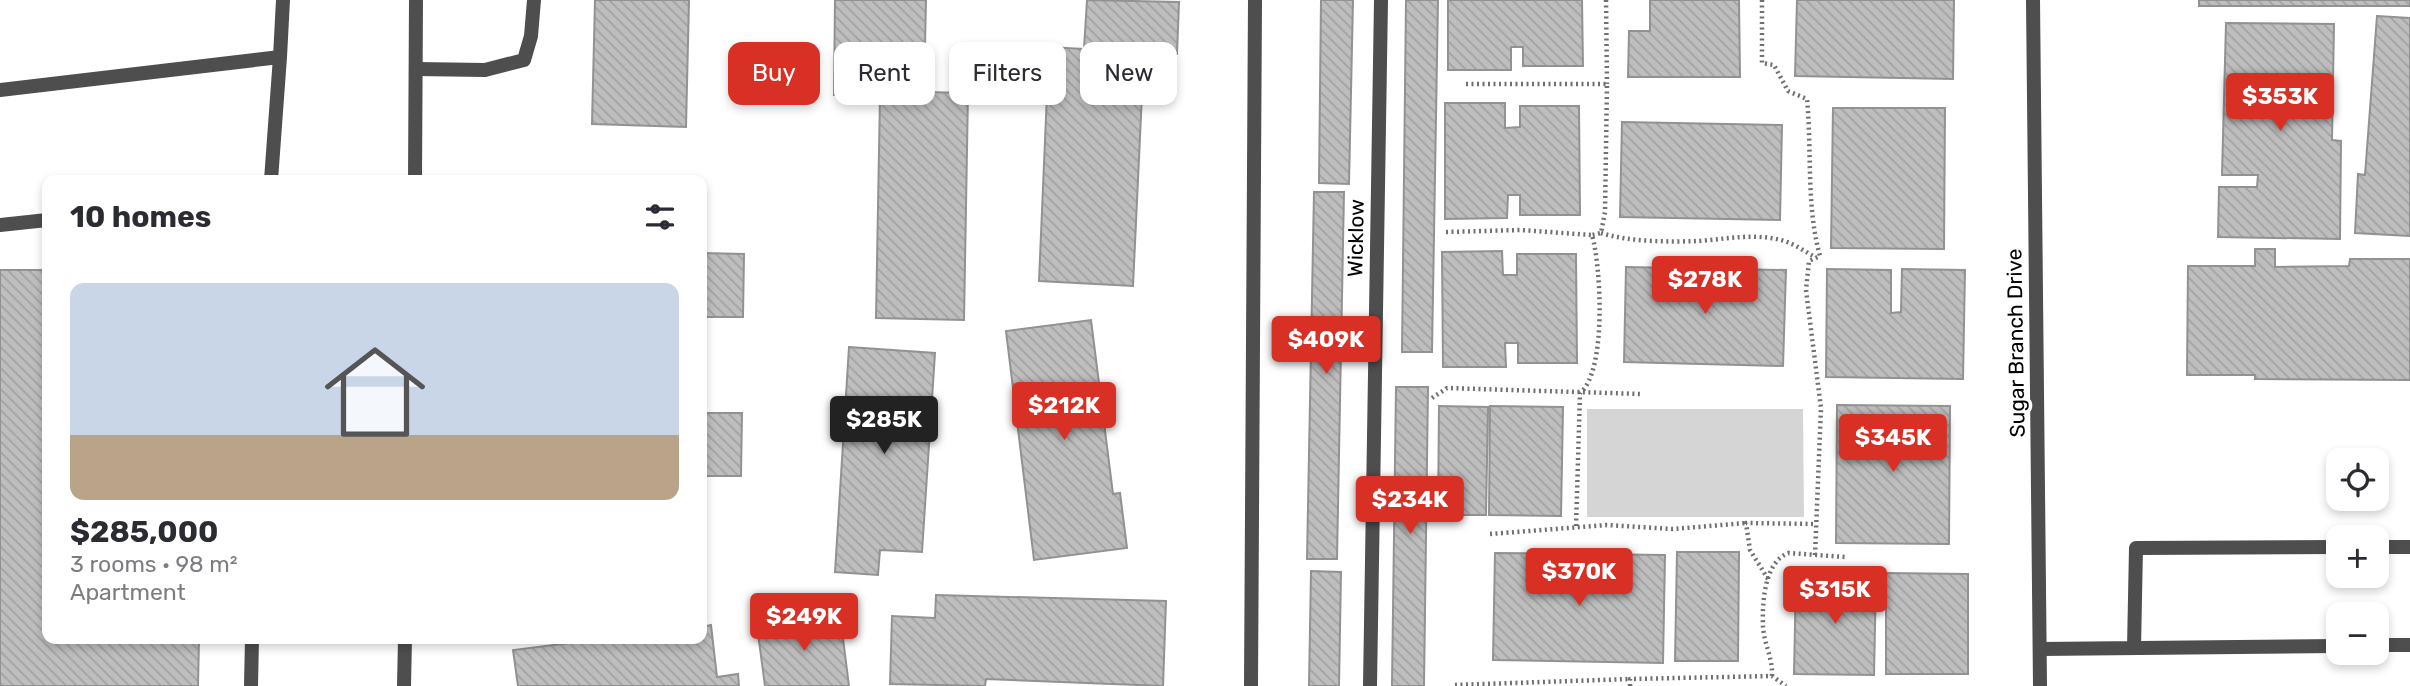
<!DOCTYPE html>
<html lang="en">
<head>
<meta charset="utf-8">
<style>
	:root { --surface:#fff; --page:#f7f7f7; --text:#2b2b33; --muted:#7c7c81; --line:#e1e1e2; --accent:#d93025 }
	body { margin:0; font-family:Rubik,sans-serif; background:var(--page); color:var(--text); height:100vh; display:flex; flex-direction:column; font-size:26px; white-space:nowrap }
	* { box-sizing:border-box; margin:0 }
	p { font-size:23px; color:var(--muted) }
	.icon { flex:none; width:38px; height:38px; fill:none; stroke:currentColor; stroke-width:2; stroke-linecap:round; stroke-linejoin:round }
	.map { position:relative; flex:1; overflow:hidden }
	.details { position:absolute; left:42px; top:175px; width:665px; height:469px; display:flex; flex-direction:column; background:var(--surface); border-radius:14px; box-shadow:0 4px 10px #0003 }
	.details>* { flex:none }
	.guide { position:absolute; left:728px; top:42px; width:665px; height:63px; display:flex; gap:14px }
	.fabs { position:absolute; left:2326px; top:448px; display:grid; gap:14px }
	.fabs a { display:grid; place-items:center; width:63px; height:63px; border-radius:14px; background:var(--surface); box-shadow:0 4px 10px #0003; font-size:35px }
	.price { position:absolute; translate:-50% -60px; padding:0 16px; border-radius:7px; background:var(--accent); color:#fff; font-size:23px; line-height:46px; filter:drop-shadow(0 2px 4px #0008) }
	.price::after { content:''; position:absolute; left:50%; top:42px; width:21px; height:16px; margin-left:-10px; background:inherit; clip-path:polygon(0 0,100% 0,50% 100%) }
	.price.active { background:#222; color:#fff }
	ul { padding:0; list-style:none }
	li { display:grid; align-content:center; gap:14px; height:371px; padding:0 28px }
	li+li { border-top:2px solid var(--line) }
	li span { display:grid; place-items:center; height:217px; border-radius:14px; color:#555 }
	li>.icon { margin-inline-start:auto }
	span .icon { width:126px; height:126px; fill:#fffc; stroke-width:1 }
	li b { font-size:30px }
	h2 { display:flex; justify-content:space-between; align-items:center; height:84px; padding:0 28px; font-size:30px }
	.tag { padding:0 24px; border-radius:14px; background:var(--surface); box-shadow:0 4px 10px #0003; font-size:24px; line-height:63px }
	.tag.active { background:var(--accent); color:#fff }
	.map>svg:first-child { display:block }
	.pitch { fill:#d5d5d5 }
	.building { fill:url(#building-back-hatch); stroke:#929292; stroke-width:2 }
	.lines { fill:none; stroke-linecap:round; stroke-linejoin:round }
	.path { stroke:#707070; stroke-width:4.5; stroke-dasharray:2 3.5; stroke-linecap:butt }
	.lane { stroke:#4e4e4e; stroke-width:14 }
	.street { stroke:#4e4e4e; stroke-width:14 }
	.labels { text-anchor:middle; stroke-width:7; stroke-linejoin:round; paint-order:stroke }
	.street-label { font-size:21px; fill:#000; stroke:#fff }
</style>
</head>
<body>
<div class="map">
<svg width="2410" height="686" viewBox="0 0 2410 686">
	<defs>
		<pattern id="building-back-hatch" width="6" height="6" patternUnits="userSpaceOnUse" patternTransform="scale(1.75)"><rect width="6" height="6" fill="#bebebe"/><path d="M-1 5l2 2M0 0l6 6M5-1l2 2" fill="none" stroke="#a2a2a2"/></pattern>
	</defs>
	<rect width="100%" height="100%" fill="#fff"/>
	<!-- pitch -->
	<path class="pitch" d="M1587 409H1803L1804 517H1587Z"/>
	<!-- building -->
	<path class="building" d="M595 0H689L686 127 592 124Z
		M835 0H926L924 92 968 93 964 320 876 318 880 96 834 95Z
		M1087 0 1179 2 1177 54 1144 52 1133 286 1039 281 1049 47 1084 49Z
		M1321 0H1353L1349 184 1319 183Z
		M1406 0H1438L1432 352H1402Z
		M1448 0H1582L1583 66H1523V47H1511V70H1448Z
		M1650 0H1739L1740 77H1628L1629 31H1650Z
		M1797 0H1954L1953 79 1795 76Z
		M2199 0H2410V6H2199Z
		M2377 16 2410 18V236L2355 233 2358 174 2365 175Z
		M2226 23 2334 24 2332 140 2341 141 2340 239 2218 237 2219 187H2257L2258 175H2222Z
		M1445 103H1505V128L1520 127V106H1579L1580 215H1520V195H1508L1507 218 1445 219Z
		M1833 108H1945L1944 249 1831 248Z
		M1622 122 1782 125 1780 220 1620 217Z
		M1314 192H1344L1337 559H1307Z
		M2255 249H2275V267L2349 266 2350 259H2410V380L2255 379V375H2187L2188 266H2255Z
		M1502 251 1503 275H1517V254H1576L1577 363H1518V343H1505L1506 367H1443L1442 252Z
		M702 253 744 254 743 317H702Z
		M1626 267 1786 270 1783 366 1624 362Z
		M1827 269 1891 270V313L1901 312 1902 269 1965 270 1963 379 1826 377Z
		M0 270H47V639H199L198 686H0Z
		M1091 320 1113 494 1120 493 1127 548 1034 560 1006 331Z
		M849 347 935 353 922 552 880 550 878 575 835 572Z
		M1396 387H1428L1424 686H1392Z
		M1837 405 1950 406 1949 544 1836 543Z
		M1439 406 1488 407 1486 515H1438Z
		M1490 406 1563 407 1561 516 1489 515Z
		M702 413H742L741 476H702Z
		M1677 552H1739L1738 661H1675Z
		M1495 553 1665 555 1663 663 1493 660Z
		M1311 571 1341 572 1339 686H1309Z
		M1886 573 1968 574V674H1886Z
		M1796 576 1876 577 1874 675 1794 674Z
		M936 595 1166 601 1163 686 986 679 985 686 890 684 892 616 935 618Z
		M840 615 849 686H765L757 626Z
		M711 625 717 677 738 674 739 686H518L513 650 602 639H702V627Z"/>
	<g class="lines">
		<!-- path -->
		<path class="path" d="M1606 0 1607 84
			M1762 0V63L1774 65 1788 91 1807 99C1812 151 1806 206 1820 256L1809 261 1806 290 1821 408 1815 555
			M1466 84H1607L1605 212 1601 233 1592 235
			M1446 232 1520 230 1592 235C1601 266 1607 371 1580 393L1576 528
			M1601 233C1630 242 1668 242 1699 241 1727 239 1753 233 1781 240 1793 243 1804 251 1815 257
			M1432 398 1447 388 1641 394
			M1490 534 1607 525 1673 529 1746 523
			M1768 579 1750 550 1746 523 1816 524
			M1772 676C1773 659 1764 643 1763 627 1762 604 1764 561 1789 553L1845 557
			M1455 685 1630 679
			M1630 686V679L1772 676 1786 686"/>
		<!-- lane -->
		<path class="lane" d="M416 69 485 70 524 60 531 36 534 0
			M0 90 280 57 283 0
			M271 180 280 57
			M0 225 47 220
			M2376 547H2410
			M2376 645H2410
			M2134 648 2136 548 2338 547
			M2040 649 2338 646
			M251 686 252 639
			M1251 686 1255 0"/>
		<!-- street -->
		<path class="street" d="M2033 0 2040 686
			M415 180 416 0
			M404 686 405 639
			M1370 686 1381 0"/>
	</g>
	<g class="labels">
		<!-- street labels -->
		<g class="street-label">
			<text transform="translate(1356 238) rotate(-89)" y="7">Wicklow</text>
			<text transform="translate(2016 343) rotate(-91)" y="7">Sugar Branch Drive</text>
		</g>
	</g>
</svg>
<div class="fabs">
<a><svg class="icon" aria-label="locate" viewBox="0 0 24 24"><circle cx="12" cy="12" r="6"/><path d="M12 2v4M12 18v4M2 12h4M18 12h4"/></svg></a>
<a>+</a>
<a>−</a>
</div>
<b class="price" style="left:2280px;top:133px">$353K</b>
<b class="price" style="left:1705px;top:316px">$278K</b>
<b class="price" style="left:1326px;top:376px">$409K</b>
<b class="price" style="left:1064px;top:442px">$212K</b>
<b class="price active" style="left:884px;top:456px">$285K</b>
<b class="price" style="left:1893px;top:474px">$345K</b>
<b class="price" style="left:1410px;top:536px">$234K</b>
<b class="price" style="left:1579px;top:608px">$370K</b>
<b class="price" style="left:1835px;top:626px">$315K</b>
<b class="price" style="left:804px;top:653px">$249K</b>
<div class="guide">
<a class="tag active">Buy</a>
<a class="tag">Rent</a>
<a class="tag">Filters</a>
<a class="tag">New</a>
</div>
<section class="details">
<h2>10 homes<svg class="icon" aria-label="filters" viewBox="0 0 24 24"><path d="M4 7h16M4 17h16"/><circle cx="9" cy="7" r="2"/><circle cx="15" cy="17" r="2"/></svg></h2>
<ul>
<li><span style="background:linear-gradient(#c9d6e8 70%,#b9a48a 0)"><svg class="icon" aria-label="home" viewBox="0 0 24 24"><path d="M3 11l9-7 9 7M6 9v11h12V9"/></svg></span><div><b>$285,000</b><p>3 rooms · 98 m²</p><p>Apartment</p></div></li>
</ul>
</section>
</div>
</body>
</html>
